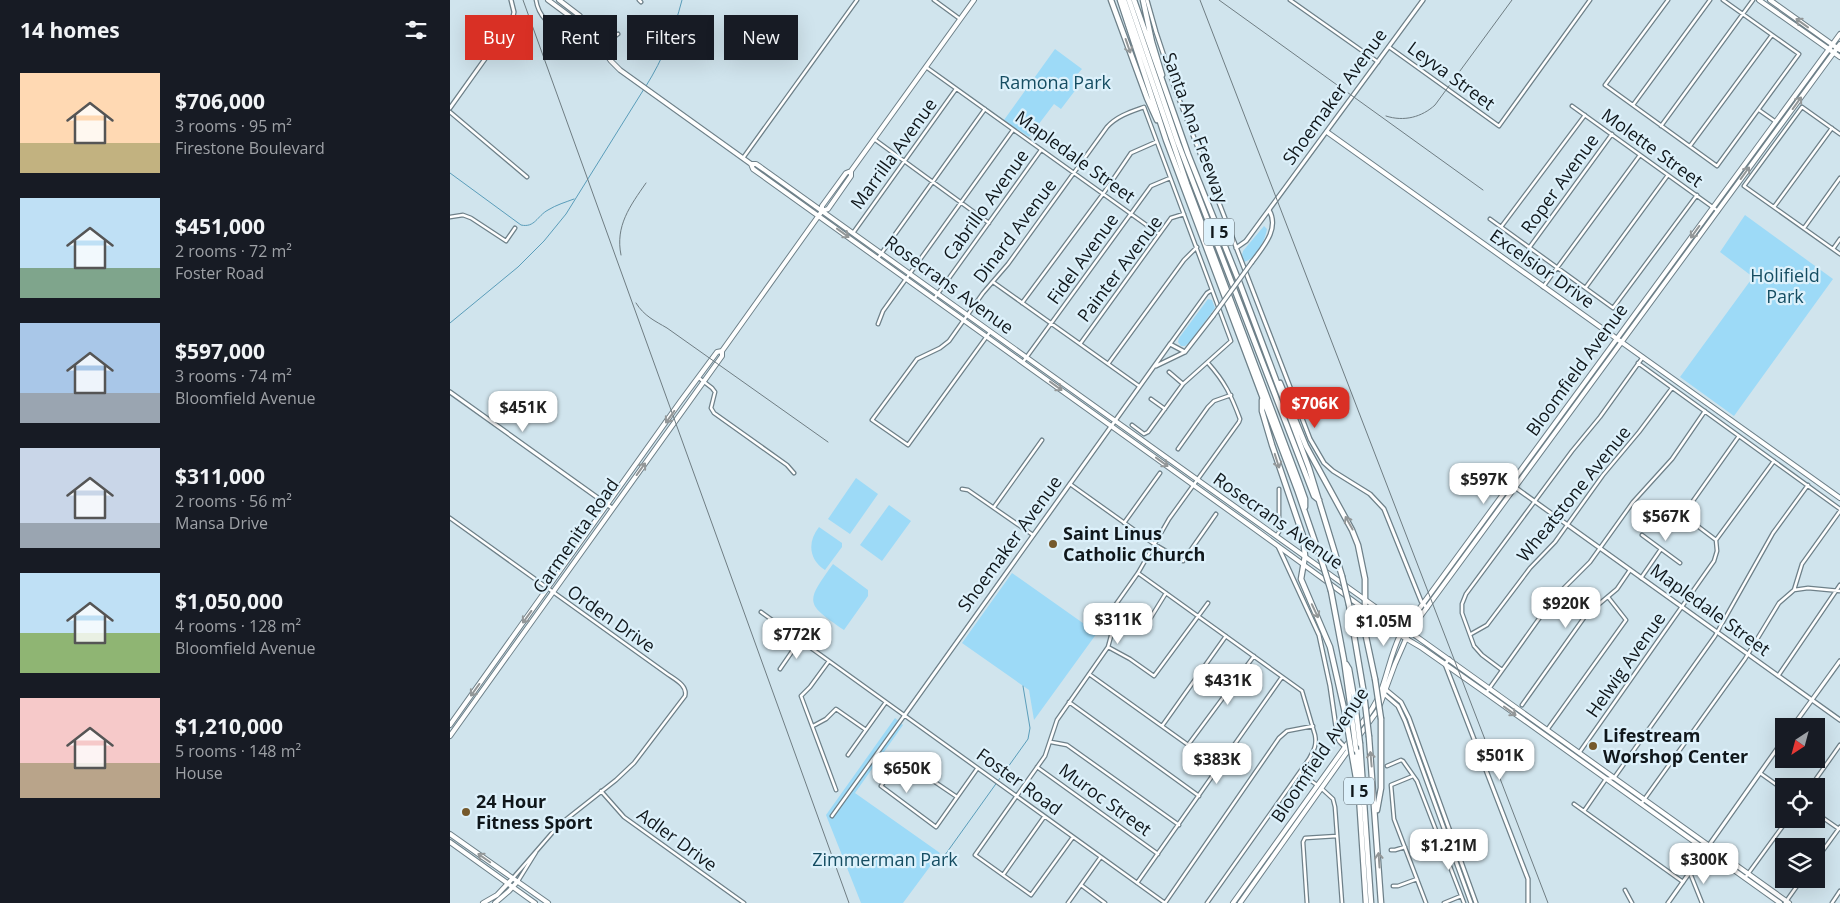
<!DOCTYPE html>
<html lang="en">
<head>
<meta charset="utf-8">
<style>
	:root { --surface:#171b24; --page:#20242c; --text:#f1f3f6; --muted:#9ea1a6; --accent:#d93025 }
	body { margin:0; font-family:"Open Sans",sans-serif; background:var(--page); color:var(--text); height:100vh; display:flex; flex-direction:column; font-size:19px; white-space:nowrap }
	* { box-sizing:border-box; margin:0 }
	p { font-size:16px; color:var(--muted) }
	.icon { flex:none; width:28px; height:28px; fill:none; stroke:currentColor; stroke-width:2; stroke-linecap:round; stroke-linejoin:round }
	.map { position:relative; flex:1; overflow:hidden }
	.side { display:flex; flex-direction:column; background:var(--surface); width:450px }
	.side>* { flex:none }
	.top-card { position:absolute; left:15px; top:15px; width:475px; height:45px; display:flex; gap:10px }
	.needle { width:32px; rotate:216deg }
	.fabs { position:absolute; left:1325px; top:718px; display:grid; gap:10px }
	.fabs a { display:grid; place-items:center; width:50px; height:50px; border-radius:0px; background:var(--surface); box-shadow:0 5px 20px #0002; font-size:25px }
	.price { position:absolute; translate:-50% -42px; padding:0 11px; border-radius:10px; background:#fff; color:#222; font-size:16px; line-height:32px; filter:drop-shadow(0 1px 2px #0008) }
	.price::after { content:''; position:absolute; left:50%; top:30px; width:15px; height:11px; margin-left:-8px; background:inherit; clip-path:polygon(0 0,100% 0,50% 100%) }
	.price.current { background:var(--accent); color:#fff }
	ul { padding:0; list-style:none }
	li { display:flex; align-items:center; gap:15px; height:125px; padding:0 20px }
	li span { display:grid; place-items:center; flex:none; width:140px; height:100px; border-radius:0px; color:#555 }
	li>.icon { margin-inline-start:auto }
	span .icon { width:60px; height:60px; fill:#fffc; stroke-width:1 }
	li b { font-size:21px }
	h2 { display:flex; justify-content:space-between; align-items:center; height:60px; padding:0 20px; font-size:21px }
	.chip { padding:0 18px; border-radius:0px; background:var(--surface); box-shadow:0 5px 20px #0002; font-size:18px; line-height:45px }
	.chip.current { background:var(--accent); color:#fff }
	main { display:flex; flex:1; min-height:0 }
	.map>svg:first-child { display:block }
	.green { fill:#9ddaf7 }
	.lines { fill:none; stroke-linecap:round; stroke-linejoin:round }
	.stream { stroke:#5a9dba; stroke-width:1 }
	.minor-casing { stroke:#6e8089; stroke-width:5 }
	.tertiary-casing { stroke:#6e8089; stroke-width:5.5 }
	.secondary-casing { stroke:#6e8089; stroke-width:6 }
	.primary-casing { stroke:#6e8089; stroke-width:6 }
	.motorway-casing { stroke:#6e8089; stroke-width:7 }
	.minor { stroke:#fff; stroke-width:2.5 }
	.tertiary { stroke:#fff; stroke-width:3 }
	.secondary { stroke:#fff; stroke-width:4 }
	.primary { stroke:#fff; stroke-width:4 }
	.motorway { stroke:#fff; stroke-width:4.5 }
	.rail { stroke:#6f7d83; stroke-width:1 }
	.tertiary-bridge-casing { stroke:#6e8089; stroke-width:5.5; stroke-linecap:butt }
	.motorway-bridge-casing { stroke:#6e8089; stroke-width:7; stroke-linecap:butt }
	.tertiary-bridge { stroke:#fff; stroke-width:3 }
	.motorway-bridge { stroke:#fff; stroke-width:4.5 }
	.oneway { stroke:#939798 }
	.poi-dot { fill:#75592c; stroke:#ddf1fb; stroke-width:2 }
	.labels { text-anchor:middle; stroke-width:4.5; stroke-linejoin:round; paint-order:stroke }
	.shield { fill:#ddf1fb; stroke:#4e585e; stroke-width:1 }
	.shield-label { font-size:16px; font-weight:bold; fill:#10171b }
	.street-label { font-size:18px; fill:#10171b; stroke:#ddf1fb }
	.park-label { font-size:18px; fill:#154d62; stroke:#ddf1fb }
	.poi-label { font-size:18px; font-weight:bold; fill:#10171b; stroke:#ddf1fb; text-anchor:start }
</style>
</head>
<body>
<main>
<section class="side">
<h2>14 homes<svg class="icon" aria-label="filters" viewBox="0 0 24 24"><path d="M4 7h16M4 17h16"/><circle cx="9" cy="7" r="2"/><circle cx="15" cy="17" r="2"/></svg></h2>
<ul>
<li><span style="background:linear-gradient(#ffd9b3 70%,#c2b280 0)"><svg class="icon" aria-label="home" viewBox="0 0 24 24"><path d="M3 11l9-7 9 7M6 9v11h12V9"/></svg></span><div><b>$706,000</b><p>3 rooms · 95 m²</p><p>Firestone Boulevard</p></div></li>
<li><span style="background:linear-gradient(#bfe0f5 70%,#7fa58c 0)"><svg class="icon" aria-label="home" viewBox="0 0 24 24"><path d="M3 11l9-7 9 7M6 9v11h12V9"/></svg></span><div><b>$451,000</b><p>2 rooms · 72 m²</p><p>Foster Road</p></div></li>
<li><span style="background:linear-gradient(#a9c7e8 70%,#9aa5b1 0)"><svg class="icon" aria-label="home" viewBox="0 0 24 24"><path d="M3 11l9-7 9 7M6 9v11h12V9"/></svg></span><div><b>$597,000</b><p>3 rooms · 74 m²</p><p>Bloomfield Avenue</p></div></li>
<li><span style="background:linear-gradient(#c9d6e8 75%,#9aa5b1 0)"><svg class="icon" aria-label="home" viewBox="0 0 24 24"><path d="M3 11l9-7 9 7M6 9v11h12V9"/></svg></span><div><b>$311,000</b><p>2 rooms · 56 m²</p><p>Mansa Drive</p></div></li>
<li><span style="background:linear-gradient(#bfe0f5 60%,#8fb573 0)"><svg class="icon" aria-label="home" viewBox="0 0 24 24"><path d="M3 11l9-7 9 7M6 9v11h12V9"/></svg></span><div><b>$1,050,000</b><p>4 rooms · 128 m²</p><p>Bloomfield Avenue</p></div></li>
<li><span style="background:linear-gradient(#f6c9c9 65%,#b9a48a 0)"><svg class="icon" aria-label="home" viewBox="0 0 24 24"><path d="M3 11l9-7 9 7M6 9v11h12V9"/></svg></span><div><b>$1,210,000</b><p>5 rooms · 148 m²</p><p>House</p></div></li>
</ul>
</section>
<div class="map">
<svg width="1390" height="903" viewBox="0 0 1390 903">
	<rect width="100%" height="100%" fill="#d0e4ed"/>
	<!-- green -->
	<path class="green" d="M605 49 632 69 624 78 630 84 611 109 604 104 579 137 554 120Z
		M1295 215 1383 279 1284 416 1230 377 1303 277 1270 252Z
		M814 226 817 229C815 241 806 259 794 262L792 255 793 251Z
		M758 299 762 300 765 308 740 342 735 346H731L728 342 729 338Z
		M406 478 428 494 400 534 378 519Z
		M439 505 461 521 432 561 410 545Z
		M369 527 392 543V547L375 570C359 560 357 542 369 527Z
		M383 564 418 590V596L394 630C355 603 355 603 383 564Z
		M562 573 647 633 584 720 579 690 512 643Z
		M445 718 453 725 405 793 490 853 453 903H411L376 815Z"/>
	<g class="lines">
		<!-- stream -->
		<path class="stream" d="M196 86C213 59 224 31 232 0
			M0 173 71 225C85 228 87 216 98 210 106 205 116 202 124 199
			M0 323 68 267 94 241 116 214 194 89
			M495 855 578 739 580 728 573 686"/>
		<!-- minor casing -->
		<g class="minor-casing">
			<path id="minor" d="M86 0C89 21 107 29 122 41 127 45 130 52 135 56 147 56 158 41 168 34
				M189 0 191 2
				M484 0 510 19
				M840 0 928 62
				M1218 0 1155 85 1267 166 1349 54 1273 0
				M939 47 1049 126 1140 0
				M476 67 709 234
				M1183 105 1260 0
				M1122 106 1268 211
				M1309 110 1326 122
				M0 112 77 177
				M1211 126 1303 0
				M1390 134 1352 107 1294 186 1390 254
				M424 139 539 223
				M1240 146 1322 35
				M293 158 407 0
				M1324 207 1382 128
				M0 217 13 215 21 218 56 241 65 228
				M1040 219 1163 308 1247 195
				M1051 227 1135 115
				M1354 228 1390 178
				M403 233 506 89
				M1079 248 1162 134
				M1383 249 1390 239
				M428 258 535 109
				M543 282 689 386
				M1093 287 1190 155
				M1136 287 1218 175
				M484 299 591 150
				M572 303 653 194 681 153 706 142
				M428 324 433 311 563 130
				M540 332 458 445 422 420 467 359 490 348 499 341 533 293 558 264 657 127C667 116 680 112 694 107L781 341 733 384 698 432 694 434 682 425
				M630 344 721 218 734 214
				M720 344 757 293 762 290
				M573 362 701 186 720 178
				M1188 363 1390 509
				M658 364 734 260 747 247
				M719 372 733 384
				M249 378 262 388 265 392 261 408 264 413 337 465 344 473
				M701 399 715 409
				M728 449 758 407 764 401 781 395
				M620 484 704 544 733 561 766 514
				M512 489 518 490 583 535
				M544 507 592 440
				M0 518 216 673C224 679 238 685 235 696L184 763 166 780 109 825 63 878
				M674 523 710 473
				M1192 535 1230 563
				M826 536 829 532V489
				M1266 540 1233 515 1289 436
				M688 573 852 691 865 735C867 745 864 750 859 759L757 903
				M1191 578 1211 549
				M1344 590 1358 588 1390 591
				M311 612 715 903
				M695 627 716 593
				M1021 634 1037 625 1080 568 1105 542 1153 475 1189 432 1222 388
				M658 647 680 659 704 676 758 603
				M379 661 360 687 351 696 386 790
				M330 669 350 640
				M1052 670 1032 655 1024 646 1012 613V604L1016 594 1122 451 1150 417 1193 357
				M639 674 769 767
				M1328 676 1390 585
				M1036 693 1103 599 1140 562 1183 502 1222 459 1255 411
				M619 702 749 796
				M1072 705 1136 615 1167 589 1180 570
				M363 726 376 719 386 709 416 730
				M712 726 776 636
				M1097 730 1176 620 1158 597
				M601 742 617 745 729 825
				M738 745 804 656
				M1129 753 1264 561 1267 551 1266 540 1324 461
				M398 755 436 702
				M937 766 951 760 953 761 967 781 1014 903
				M587 767 708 854
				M850 773 867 785
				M1310 773 1334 790
				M963 776 941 785 944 819 976 903
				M1361 786 1390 745
				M871 788 883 799 885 807 892 903
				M151 791 174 817 294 903
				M507 797 451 759 431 786 486 827 527 769
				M1124 804 1233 882
				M1191 804 1295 659 1329 603 1344 590 1352 564 1390 511
				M1134 811 1156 779 1164 778 1265 636 1323 533 1358 485
				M1366 813 1389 829
				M382 816 454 716
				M623 837 581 895 525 855 595 756 607 720 658 647 661 636V619L664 607 688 573 719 519 789 422 790 419C781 395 775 382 758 363
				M941 850H945L955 847
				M1366 860 1390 827
				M1240 873 1252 903
				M553 875 594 817
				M1295 878 1338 819
				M68 881 86 852
				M687 883 832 677
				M631 885 655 903
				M943 886H948L967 879
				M1175 890 1182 903
				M618 903 650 858
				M715 903 829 738 837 731 863 726
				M857 903 853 842 855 838 887 836
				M994 903 1011 896
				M1335 903 1352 879
				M1382 903 1390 891"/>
		</g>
		<!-- tertiary casing -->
		<g class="tertiary-casing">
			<path id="tertiary" d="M697 0 706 32 724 86 860 439 874 463 883 471 920 494 934 509 971 601 977 608
				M0 108 62 21 64 12 61 0
				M786 248 796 241 973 0
				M802 262C813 247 830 229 819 210
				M706 366 735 352 763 316
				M0 392 162 508
				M1066 488 1390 720
				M828 546 869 635 880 686 887 734 889 741 898 750
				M999 659 995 664 1078 879V903
				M934 688 951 702 959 718 1026 903
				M933 693 948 706 955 721 1021 903
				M454 716 720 344 735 352
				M1343 726 1390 661
				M1218 903 1334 739"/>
		</g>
		<!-- secondary casing -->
		<g class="secondary-casing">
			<path id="secondary" d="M1309 0 1390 57
				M1320 0 1390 50
				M877 132 1390 498
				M908 728C917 717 926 705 931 691 938 672 941 654 950 635L1390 34
				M909 736 928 710 945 664 959 632 1390 44
				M33 903 47 895 63 878
				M45 903 59 891 68 881
				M783 903 900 740
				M790 903 902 745"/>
		</g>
		<!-- primary casing -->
		<g class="primary-casing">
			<path id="primary" d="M98 0 125 20 132 22
				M109 0 130 16 132 22 161 61 170 70 301 164 303 169 802 527 950 635 972 648 1036 693 1330 903
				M301 164H306L309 166 1339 903
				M372 211 378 209 401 176V171L524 0
				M0 725 230 402 267 352 272 351
				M0 736 272 356V351L372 211V206L396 173 401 171
				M0 834 98 903
				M0 842 85 903"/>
		</g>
		<!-- motorway casing -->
		<g class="motorway-casing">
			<path id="motorway" d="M661 0 697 98 707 120
				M670 0 716 140 848 492 872 562
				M674 0 737 184 849 482 855 499V507
				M679 0 728 143 864 496 869 500
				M684 0 738 154 790 284 859 468 892 576
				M693 0 702 42 712 75
				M830 383 856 446 902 530 908 545 915 579V632L925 679
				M812 400V411L822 445 853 536 855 556 851 579 880 647 895 713
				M881 591 894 660 900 703
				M899 605 914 694
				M896 664 899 669 905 703
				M919 737 931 903
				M910 744 921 903
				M906 750 916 903
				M902 755 906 778
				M927 810 931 788V719"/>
		</g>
		<!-- minor -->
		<use href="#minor" class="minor"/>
		<!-- tertiary -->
		<use href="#tertiary" class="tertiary"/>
		<!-- secondary -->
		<use href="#secondary" class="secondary"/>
		<!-- primary -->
		<use href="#primary" class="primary"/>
		<!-- motorway -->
		<use href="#motorway" class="motorway"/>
		<!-- rail -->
		<path class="rail" d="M73 0 399 903
			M750 0 1098 903
			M769 0 1033 190
			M936 116C954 122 972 117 985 105L1062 0
			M171 255C165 226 180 206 196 183
			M186 303C194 316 205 321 217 328L378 442"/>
		<!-- tertiary-bridge casing -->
		<g class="tertiary-bridge-casing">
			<path id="tertiary-bridge" d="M763 316 802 262"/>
		</g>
		<!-- motorway-bridge casing -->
		<g class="motorway-bridge-casing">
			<path id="motorway-bridge" d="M872 562 881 591
				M892 576 899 605
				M925 679 931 719
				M914 694 919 737
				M900 703 906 750
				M905 703 910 744
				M895 713 902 755"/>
		</g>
		<!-- tertiary-bridge -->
		<use href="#tertiary-bridge" class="tertiary-bridge"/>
		<!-- motorway-bridge -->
		<use href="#motorway-bridge" class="motorway-bridge"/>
	</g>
	<!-- one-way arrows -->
	<defs><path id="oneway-shaft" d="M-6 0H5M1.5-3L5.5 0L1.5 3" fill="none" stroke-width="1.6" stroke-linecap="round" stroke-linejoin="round" transform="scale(1.25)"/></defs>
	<g class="oneway">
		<use href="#oneway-shaft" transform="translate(1352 23) rotate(-144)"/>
		<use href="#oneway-shaft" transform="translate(678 46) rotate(71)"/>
		<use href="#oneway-shaft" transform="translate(1347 103) rotate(-54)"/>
		<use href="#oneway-shaft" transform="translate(1295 173) rotate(-54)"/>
		<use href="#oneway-shaft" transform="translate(1245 232) rotate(126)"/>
		<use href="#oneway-shaft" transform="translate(393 233) rotate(36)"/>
		<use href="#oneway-shaft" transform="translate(606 386) rotate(36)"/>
		<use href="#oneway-shaft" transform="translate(220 417) rotate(126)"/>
		<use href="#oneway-shaft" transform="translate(827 461) rotate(72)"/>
		<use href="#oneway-shaft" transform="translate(712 462) rotate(36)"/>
		<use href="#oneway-shaft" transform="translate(191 469) rotate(-54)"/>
		<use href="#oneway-shaft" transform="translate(899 523) rotate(-119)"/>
		<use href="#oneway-shaft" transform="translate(865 611) rotate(65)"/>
		<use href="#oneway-shaft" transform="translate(77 617) rotate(126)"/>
		<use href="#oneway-shaft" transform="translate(25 690) rotate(126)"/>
		<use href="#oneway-shaft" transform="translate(1060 711) rotate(36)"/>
		<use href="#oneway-shaft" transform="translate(921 759) rotate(-95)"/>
		<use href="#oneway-shaft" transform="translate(34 858) rotate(-145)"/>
		<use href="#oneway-shaft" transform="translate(929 860) rotate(-94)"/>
	</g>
	<!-- markers -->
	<g class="poi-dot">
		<circle cx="603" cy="544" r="5"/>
		<circle cx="1143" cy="746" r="5"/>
		<circle cx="16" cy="812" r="5"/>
	</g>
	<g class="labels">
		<!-- shield labels -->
		<g class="shield">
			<rect x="754" y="218.5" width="30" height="27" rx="4"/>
			<rect x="894" y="777.5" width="30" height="27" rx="4"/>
		</g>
		<g class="shield-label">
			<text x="769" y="238">I 5</text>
			<text x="909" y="797">I 5</text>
		</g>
		<!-- street labels -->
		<g class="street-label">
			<text transform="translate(1001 76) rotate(36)" y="6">Leyva Street</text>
			<text transform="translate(885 97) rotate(-54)" y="6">Shoemaker Avenue</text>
			<text transform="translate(745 128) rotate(70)" y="6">Santa Ana Freeway</text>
			<text transform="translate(1202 148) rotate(36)" y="6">Molette Street</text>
			<text transform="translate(444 154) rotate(-54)" y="6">Marrilla Avenue</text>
			<text transform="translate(625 157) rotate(36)" y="6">Mapledale Street</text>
			<text transform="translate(1110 184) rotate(-54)" y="6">Roper Avenue</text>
			<text transform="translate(536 205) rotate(-54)" y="6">Cabrillo Avenue</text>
			<text transform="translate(565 231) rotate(-53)" y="6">Dinard Avenue</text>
			<text transform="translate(633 259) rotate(-54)" y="6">Fidel Avenue</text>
			<text transform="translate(670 269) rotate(-53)" y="6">Painter Avenue</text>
			<text transform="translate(1092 269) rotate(35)" y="6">Excelsior Drive</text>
			<text transform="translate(499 285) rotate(36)" y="6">Rosecrans Avenue</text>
			<text transform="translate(1127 370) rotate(-54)" y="6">Bloomfield Avenue</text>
			<text transform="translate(1124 494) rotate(-51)" y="6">Wheatstone Avenue</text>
			<text transform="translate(828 521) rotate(35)" y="6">Rosecrans Avenue</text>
			<text transform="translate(126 536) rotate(-55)" y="6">Carmenita Road</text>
			<text transform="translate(560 544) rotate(-54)" y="6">Shoemaker Avenue</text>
			<text transform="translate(1260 610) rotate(36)" y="6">Mapledale Street</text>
			<text transform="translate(161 619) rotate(35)" y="6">Orden Drive</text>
			<text transform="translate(1176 665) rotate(-55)" y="6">Helwig Avenue</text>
			<text transform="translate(870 755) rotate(-56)" y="6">Bloomfield Avenue</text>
			<text transform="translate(569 782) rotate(36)" y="6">Foster Road</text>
			<text transform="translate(655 800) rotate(36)" y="6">Muroc Street</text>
			<text transform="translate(227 840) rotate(36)" y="6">Adler Drive</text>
		</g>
		<!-- park labels -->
		<g class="park-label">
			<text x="605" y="89">Ramona Park</text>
			<text x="1335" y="282">Holifield<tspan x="1335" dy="21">Park</tspan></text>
			<text x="435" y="866">Zimmerman Park</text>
		</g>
		<!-- poi labels -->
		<g class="poi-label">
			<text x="613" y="540">Saint Linus<tspan x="613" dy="21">Catholic Church</tspan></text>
			<text x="1153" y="742">Lifestream<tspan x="1153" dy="21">Worshop Center</tspan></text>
			<text x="26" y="808">24 Hour<tspan x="26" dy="21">Fitness Sport</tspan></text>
		</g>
	</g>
</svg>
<div class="fabs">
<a><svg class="needle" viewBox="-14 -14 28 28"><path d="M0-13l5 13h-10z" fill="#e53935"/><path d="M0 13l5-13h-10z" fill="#9ea1a6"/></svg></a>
<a><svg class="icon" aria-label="locate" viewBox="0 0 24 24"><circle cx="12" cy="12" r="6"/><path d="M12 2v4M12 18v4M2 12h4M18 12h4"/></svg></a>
<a><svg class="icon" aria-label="layers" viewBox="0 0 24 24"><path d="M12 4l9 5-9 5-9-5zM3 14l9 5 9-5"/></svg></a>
</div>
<b class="price current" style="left:865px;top:429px">$706K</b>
<b class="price" style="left:73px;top:433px">$451K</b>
<b class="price" style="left:1034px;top:505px">$597K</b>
<b class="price" style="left:1216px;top:542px">$567K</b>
<b class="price" style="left:1116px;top:629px">$920K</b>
<b class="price" style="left:668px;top:645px">$311K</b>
<b class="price" style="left:934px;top:647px">$1.05M</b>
<b class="price" style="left:347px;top:660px">$772K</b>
<b class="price" style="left:778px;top:706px">$431K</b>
<b class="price" style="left:1050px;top:781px">$501K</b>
<b class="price" style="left:767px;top:785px">$383K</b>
<b class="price" style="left:457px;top:794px">$650K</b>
<b class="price" style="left:999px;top:871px">$1.21M</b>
<b class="price" style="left:1254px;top:885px">$300K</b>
<div class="top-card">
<a class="chip current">Buy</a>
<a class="chip">Rent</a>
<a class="chip">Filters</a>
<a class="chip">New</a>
</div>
</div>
</main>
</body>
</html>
